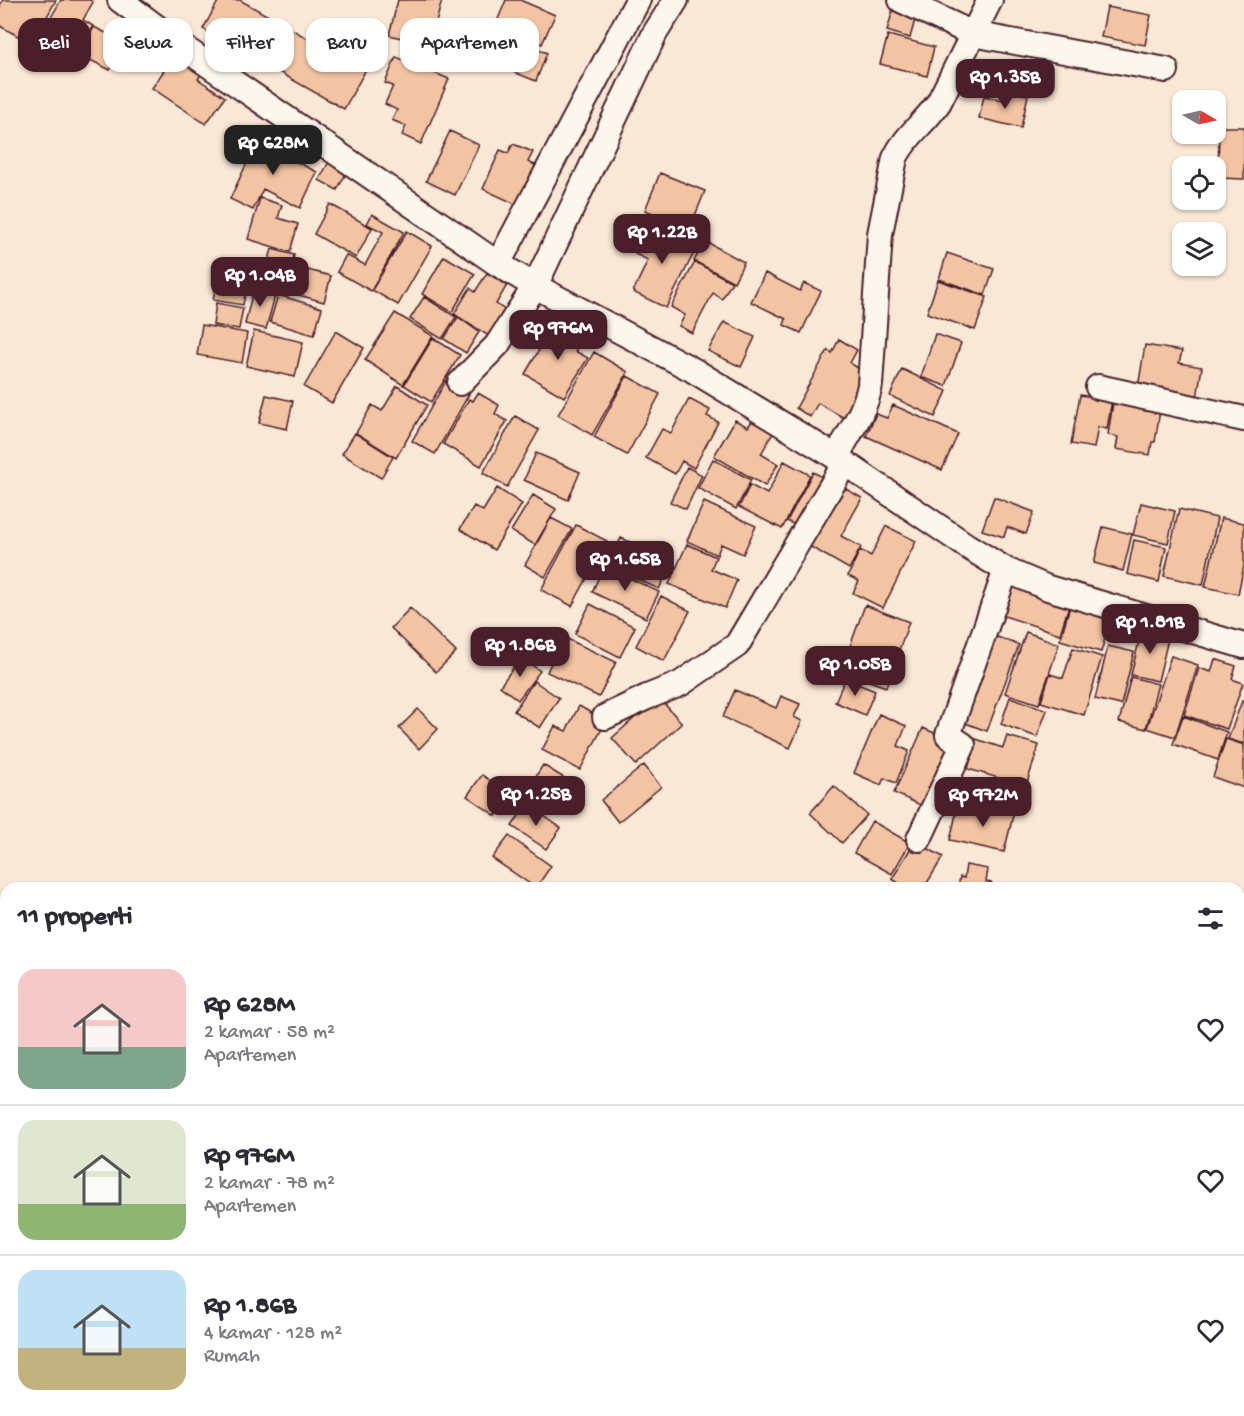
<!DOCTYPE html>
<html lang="id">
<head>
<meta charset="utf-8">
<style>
	:root { --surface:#fff; --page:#f2f2f3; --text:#2b2b33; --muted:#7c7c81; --line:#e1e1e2; --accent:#4a1f2b }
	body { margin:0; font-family:"Gochi Hand",sans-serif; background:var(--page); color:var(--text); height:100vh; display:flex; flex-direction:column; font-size:22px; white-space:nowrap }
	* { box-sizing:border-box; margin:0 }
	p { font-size:20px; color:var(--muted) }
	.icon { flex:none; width:33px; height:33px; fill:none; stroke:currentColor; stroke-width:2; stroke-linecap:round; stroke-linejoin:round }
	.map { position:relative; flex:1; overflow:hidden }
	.drawer { position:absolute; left:0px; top:882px; width:1245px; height:534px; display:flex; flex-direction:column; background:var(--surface); border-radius:18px 18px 0 0; box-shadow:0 2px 4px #0004 }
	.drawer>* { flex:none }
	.top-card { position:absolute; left:18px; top:18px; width:600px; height:54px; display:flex; gap:12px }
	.needle { width:39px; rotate:99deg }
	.fabs { position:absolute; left:1172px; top:90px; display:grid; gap:12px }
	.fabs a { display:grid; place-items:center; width:54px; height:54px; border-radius:12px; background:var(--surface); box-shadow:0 2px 4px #0004; font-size:30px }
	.price { position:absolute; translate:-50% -51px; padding:0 14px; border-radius:12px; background:var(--accent); color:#fff; font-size:20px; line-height:39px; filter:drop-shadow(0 2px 3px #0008) }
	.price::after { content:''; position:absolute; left:50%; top:36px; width:18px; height:14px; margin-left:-9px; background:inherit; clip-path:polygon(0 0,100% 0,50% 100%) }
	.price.on { background:#222; color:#fff }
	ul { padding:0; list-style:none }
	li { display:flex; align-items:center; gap:18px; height:150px; padding:0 18px }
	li+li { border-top:2px solid var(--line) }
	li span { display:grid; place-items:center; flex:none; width:168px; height:120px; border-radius:18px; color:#555 }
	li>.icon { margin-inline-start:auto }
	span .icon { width:72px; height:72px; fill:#fffc; stroke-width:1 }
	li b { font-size:26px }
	h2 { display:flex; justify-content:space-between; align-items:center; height:72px; padding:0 18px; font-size:26px }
	.tag { padding:0 21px; border-radius:18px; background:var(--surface); box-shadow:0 2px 4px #0004; font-size:21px; line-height:54px }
	.tag.on { background:var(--accent); color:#fff }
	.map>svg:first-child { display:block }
	.building { fill:#f3c4a3; stroke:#4a1f2b; stroke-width:1.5 }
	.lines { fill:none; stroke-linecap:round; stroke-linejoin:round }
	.minor-casing { stroke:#4a1f2b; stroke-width:28 }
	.minor { stroke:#fbf7ec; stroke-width:24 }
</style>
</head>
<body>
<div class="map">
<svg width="1244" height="1416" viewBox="0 0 1244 1416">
	<rect width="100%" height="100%" fill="#f9e8d6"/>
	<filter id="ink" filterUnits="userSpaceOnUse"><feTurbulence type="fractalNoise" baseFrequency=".0167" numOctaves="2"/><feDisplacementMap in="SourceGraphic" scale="12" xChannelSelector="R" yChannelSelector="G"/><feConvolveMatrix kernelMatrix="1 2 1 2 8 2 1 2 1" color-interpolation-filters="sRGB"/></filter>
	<g filter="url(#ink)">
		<!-- building -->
		<path class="building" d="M3 0H56L32 44 0 26V5Z
			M61 0H90L93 2 83 20 93 26 73 60 38 40Z
			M219 0H240L365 71 344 109 203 29Z
			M398 0H442L430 45 389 35Z
			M506 0H520L555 15 542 44 496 24Z
			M895 2 918 9 910 38 887 31Z
			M1107 7 1151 15 1145 45 1101 37Z
			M94 27 124 42 110 70 80 55Z
			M487 29 547 53 536 81 476 57Z
			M888 35 934 47 927 76 880 64Z
			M396 57 449 79 421 144 402 135 406 126 392 120 397 110 385 104 393 86 385 83Z
			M171 60 180 67 184 61 202 73 198 79 225 97 206 124 152 88Z
			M1011 91 1028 95 1021 128 979 118 984 96 1008 101Z
			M1219 127H1244V179L1218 178Z
			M450 131 479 145 455 195 426 181Z
			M260 135 285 148 281 154 317 172 300 208 263 189 253 210 230 199Z
			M513 144 533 152 528 162 537 166 520 206 483 189 500 150 508 153Z
			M330 160 348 170 337 190 319 180Z
			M660 173 705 191 690 228 645 210Z
			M260 198 282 205 278 218 298 224 290 252 248 239Z
			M330 204 372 228 356 258 314 234Z
			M372 214 404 232 371 291 337 272 346 255 365 265 383 232 367 224Z
			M650 224 697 247 666 308 633 292 648 260 635 254Z
			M407 231 432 246 398 305 372 290Z
			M705 241 744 262 734 282 694 261Z
			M272 249 294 255 292 266 331 276 324 302 262 285Z
			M947 253 994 269 985 295 939 279Z
			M444 256 475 274 452 312 422 294Z
			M221 259 251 264 243 305 213 300Z
			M695 262 732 282 722 299 713 293 692 333 679 326 685 315 671 307Z
			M487 273 507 285 496 304 511 314 495 340 454 314 470 288 475 292Z
			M765 273 800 291 804 283 821 291 801 333 784 325 786 319 751 302Z
			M938 280 987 297 975 330 927 313Z
			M254 286 276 292 266 329 245 324Z
			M278 295 322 308 314 335 270 322Z
			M424 297 456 317 442 339 410 319Z
			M216 303 243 308 239 329 213 325Z
			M395 313 433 336 403 385 365 360Z
			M458 317 479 332 466 353 444 339Z
			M724 322 755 337 741 367 708 351Z
			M554 324 582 341 575 351 588 358 564 397 525 374Z
			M202 325 247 333 242 363 197 355Z
			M254 331 303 342 295 377 246 366Z
			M336 331 364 348 332 403 304 387Z
			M935 334 961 343 946 386 921 377Z
			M433 338 460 355 431 402 404 385Z
			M839 339 857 350 850 363 869 375 844 418 818 403 810 417 796 408 828 350 832 353Z
			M1145 345 1182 351 1179 363 1202 367 1197 398 1138 388Z
			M594 352 628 372 592 435 558 415Z
			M902 369 947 391 935 417 890 396Z
			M627 376 660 394 627 455 594 437Z
			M446 381 469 394 435 454 412 441Z
			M397 386 427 405 396 458 356 433 372 405 382 411Z
			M478 393 499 405 495 414 507 421 481 466 443 444 469 399 473 401Z
			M266 395 293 401 287 429 259 423Z
			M1080 395 1112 400 1107 429 1098 427 1094 448 1071 444Z
			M1114 396 1161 404 1155 442H1152L1150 455 1116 449 1118 437 1108 435Z
			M689 399 710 410 707 416 718 422 694 468 682 461 675 474 646 458 662 429 671 433Z
			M893 405 958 434 942 470 866 436 876 414 887 418Z
			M515 416 539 430 507 487 483 473Z
			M735 420 748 427 752 421 773 433 761 454 778 464 765 486 714 456Z
			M355 433 393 457 381 478 342 454Z
			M536 453 580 472 568 500 524 480Z
			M713 459 751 480 736 509 698 488Z
			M784 461 810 475 782 529 739 507 750 485 767 494Z
			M687 467 702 475 686 509 670 502Z
			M813 472 830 481 804 530 787 521Z
			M837 484 862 498 841 536 861 547 849 569 804 543Z
			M497 488 522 504 494 550 460 529 474 506 483 511Z
			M533 495 556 509 535 545 511 531Z
			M994 497 1034 512 1026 534 1007 527 1004 537 982 530Z
			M704 502 756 526 743 554 721 544 717 555 687 541Z
			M1141 503 1175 511 1168 543 1133 535Z
			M1179 509 1217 518 1203 585 1164 576Z
			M551 518 572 529 545 577 525 565Z
			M1221 518 1244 523V566L1238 594 1205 587Z
			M576 525 607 541 572 606 541 590Z
			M886 526 916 541 883 608 853 593 859 581 848 576 860 550 871 556Z
			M1103 527 1132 534 1123 571 1094 563Z
			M621 538 673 561 659 589 608 566Z
			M1134 540 1166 547 1159 582 1127 574Z
			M687 544 716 557 711 569 737 580 725 608 669 584Z
			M604 566 659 592 646 618 592 592Z
			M1007 584 1069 605 1060 634 998 614Z
			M661 596 690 611 664 661 636 646Z
			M1071 603 1112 615 1101 652 1060 640Z
			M590 604 635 627 620 657 575 634Z
			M865 605 909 622 886 687 841 671Z
			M410 608 456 652 436 672 391 628Z
			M1142 628 1169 635 1158 681 1131 675Z
			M1026 632 1059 644 1039 704 1005 693Z
			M989 634 1019 645 987 731 957 720Z
			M563 637 616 662 599 697 547 672Z
			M1108 646 1134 652 1121 705 1095 699Z
			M1073 648 1102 657 1084 715 1041 702 1050 674 1063 678Z
			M1171 656 1198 665 1175 737 1147 728Z
			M521 657 540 671 518 700 500 686Z
			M1215 659 1236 666 1232 679 1243 683 1227 729 1184 715 1199 668 1211 672Z
			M1131 677 1158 684 1146 729 1119 722Z
			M845 679 875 691 865 715 835 702Z
			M534 681 559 698 540 728 514 711Z
			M735 690 776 708 781 696 800 704 794 717 802 721 790 748 723 717Z
			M658 697 682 723 636 765 612 738Z
			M1010 697 1047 710 1037 737 1001 724Z
			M1242 701 1244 702V744L1228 739Z
			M579 706 606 721 580 770 542 750 555 726 566 731Z
			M418 709 438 729 419 749 399 728Z
			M879 714 906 726 898 746 909 751 896 783 884 778 881 785 854 773Z
			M1183 716 1227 732 1218 760 1173 744Z
			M923 728 959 744 929 809 894 793Z
			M1007 736 1039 745 1026 786 968 769 976 739 1003 748Z
			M1226 739 1244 745V788L1213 777Z
			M543 765 577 786 562 811 527 790Z
			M644 765 661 787 618 822 601 800Z
			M482 775 510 794 496 816 467 796Z
			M834 786 867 815 842 843 810 813Z
			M527 804 561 828 546 849 512 826Z
			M985 806 1014 812 1004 852 950 840 957 810 983 816Z
			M872 821 910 843 892 874 854 853Z
			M509 836 551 866 536 888 492 858Z
			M915 841 943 857 924 888H907L892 879Z
			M966 865 988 869 986 882 992 883 991 888H958L960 877 964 878Z"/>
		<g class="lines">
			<!-- minor casing -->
			<g class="minor-casing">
				<path id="minor" d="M120 0 187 50 498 264 535 286 693 370 836 457 967 546 1006 570 1048 588 1244 646
					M901 0 973 34 1166 70
					M498 264 638 0
					M460 383 497 345 535 286 655 33 676 0
					M1098 387 1244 419
					M836 457C849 433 865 412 870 385L880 234 895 158C905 136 926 122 939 102L990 0
					M605 717 647 697 680 684 737 645 845 463
					M919 839 963 745 948 735 1006 570"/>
			</g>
			<!-- minor -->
			<use href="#minor" class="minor"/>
		</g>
	</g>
</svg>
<div class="fabs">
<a><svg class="needle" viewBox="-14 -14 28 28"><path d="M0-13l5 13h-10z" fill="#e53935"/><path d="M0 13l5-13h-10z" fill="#7c7c81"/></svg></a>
<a><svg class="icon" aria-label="locate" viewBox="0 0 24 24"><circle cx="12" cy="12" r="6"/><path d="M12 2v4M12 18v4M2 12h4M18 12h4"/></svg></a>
<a><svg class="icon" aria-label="layers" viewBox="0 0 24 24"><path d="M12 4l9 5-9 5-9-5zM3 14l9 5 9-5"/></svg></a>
</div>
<b class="price" style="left:1005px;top:110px">Rp 1.35B</b>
<b class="price on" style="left:273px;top:176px">Rp 628M</b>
<b class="price" style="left:662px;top:265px">Rp 1.22B</b>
<b class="price" style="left:260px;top:308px">Rp 1.04B</b>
<b class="price" style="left:558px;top:361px">Rp 976M</b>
<b class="price" style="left:625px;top:592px">Rp 1.65B</b>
<b class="price" style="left:1150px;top:655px">Rp 1.81B</b>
<b class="price" style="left:520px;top:678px">Rp 1.86B</b>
<b class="price" style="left:855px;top:697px">Rp 1.05B</b>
<b class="price" style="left:536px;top:827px">Rp 1.25B</b>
<b class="price" style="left:983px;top:828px">Rp 972M</b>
<div class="top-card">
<a class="tag on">Beli</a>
<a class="tag">Sewa</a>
<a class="tag">Filter</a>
<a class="tag">Baru</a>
<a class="tag">Apartemen</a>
</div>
<section class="drawer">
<h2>11 properti<svg class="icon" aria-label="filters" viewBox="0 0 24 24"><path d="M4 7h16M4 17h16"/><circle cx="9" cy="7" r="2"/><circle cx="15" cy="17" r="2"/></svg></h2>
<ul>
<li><span style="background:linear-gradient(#f6c9c9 65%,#7fa58c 0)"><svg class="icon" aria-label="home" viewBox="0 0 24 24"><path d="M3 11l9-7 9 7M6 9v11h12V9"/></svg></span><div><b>Rp 628M</b><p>2 kamar · 58 m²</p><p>Apartemen</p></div><svg class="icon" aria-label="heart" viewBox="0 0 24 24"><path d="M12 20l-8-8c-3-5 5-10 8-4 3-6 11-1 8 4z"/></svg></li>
<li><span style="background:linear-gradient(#dfe7d0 70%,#8fb573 0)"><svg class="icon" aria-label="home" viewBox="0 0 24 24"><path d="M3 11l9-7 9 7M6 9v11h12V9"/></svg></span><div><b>Rp 976M</b><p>2 kamar · 78 m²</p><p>Apartemen</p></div><svg class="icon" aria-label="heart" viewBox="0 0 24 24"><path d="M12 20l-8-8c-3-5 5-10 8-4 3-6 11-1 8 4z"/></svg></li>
<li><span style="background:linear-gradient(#bfe0f5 65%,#c2b280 0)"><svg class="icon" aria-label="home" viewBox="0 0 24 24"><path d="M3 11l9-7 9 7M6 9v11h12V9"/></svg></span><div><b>Rp 1.86B</b><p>4 kamar · 128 m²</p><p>Rumah</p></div><svg class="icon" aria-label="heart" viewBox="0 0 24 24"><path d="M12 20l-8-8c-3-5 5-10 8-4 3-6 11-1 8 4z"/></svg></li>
</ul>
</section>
</div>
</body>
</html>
